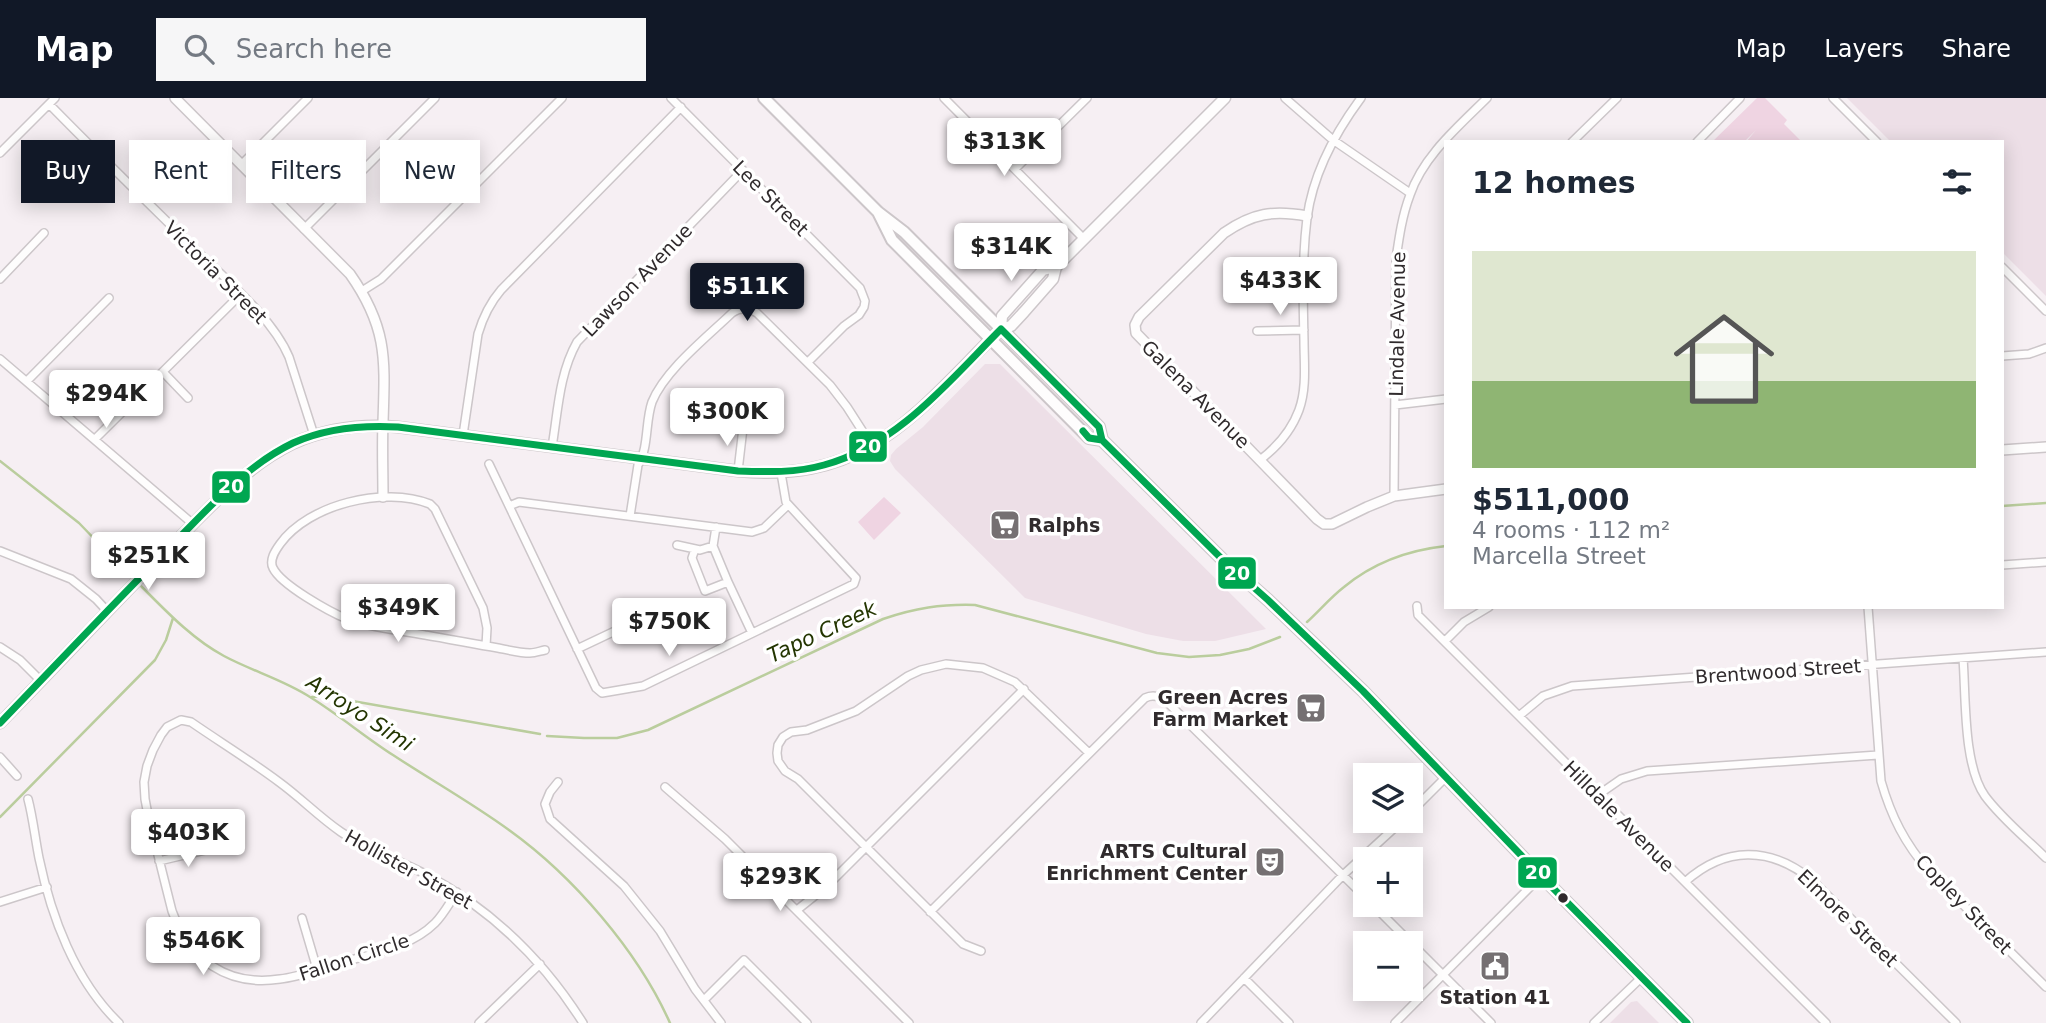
<!DOCTYPE html>
<html lang="en">
<head>
<meta charset="utf-8">
<style>
	:root { --surface:#fff; --page:#f6f6f7; --text:#1f2937; --muted:#747a83; --accent:#111827 }
	body { margin:0; font-family:"DejaVu Sans",sans-serif; background:var(--page); color:var(--text); height:100vh; display:flex; flex-direction:column; font-size:26px; white-space:nowrap }
	* { box-sizing:border-box; margin:0 }
	p { font-size:23px; color:var(--muted) }
	.icon { flex:none; width:38px; height:38px; fill:none; stroke:currentColor; stroke-width:2; stroke-linecap:round; stroke-linejoin:round }
	.map { position:relative; flex:1; overflow:hidden }
	.panel { position:absolute; left:1444px; top:42px; width:560px; height:469px; display:flex; flex-direction:column; background:var(--surface); border-radius:0px; box-shadow:0 4px 18px #0003 }
	.panel>* { flex:none }
	.banner { position:absolute; left:21px; top:42px; width:665px; height:63px; display:flex; gap:14px }
	.buttons { position:absolute; left:1353px; top:665px; display:grid; gap:14px }
	.buttons a { display:grid; place-items:center; width:70px; height:70px; border-radius:0px; background:var(--surface); box-shadow:0 4px 18px #0003; font-size:35px }
	.price { position:absolute; translate:-50% -60px; padding:0 16px; border-radius:7px; background:#fff; color:#222; font-size:23px; line-height:46px; filter:drop-shadow(0 2px 4px #0008) }
	.price::after { content:''; position:absolute; left:50%; top:42px; width:21px; height:16px; margin-left:-10px; background:inherit; clip-path:polygon(0 0,100% 0,50% 100%) }
	.price.on { background:var(--accent); color:#fff }
	ul { padding:0; list-style:none }
	li { display:grid; align-content:center; gap:14px; height:371px; padding:0 28px }
	li span { display:grid; place-items:center; height:217px; border-radius:0px; color:#555 }
	li>.icon { margin-inline-start:auto }
	span .icon { width:126px; height:126px; fill:#fffc; stroke-width:1 }
	li b { font-size:30px }
	h2 { display:flex; justify-content:space-between; align-items:center; height:84px; padding:0 28px; font-size:30px }
	.pill { padding:0 24px; border-radius:0px; background:var(--surface); box-shadow:0 4px 18px #0003; font-size:24px; line-height:63px }
	.pill.on { background:var(--accent); color:#fff }
	header { display:flex; align-items:center; gap:42px; box-sizing:border-box; height:98px; padding:0 35px; background:var(--accent); color:#fff }
	header strong { font-size:33px }
	nav { display:flex; gap:38px; margin-inline-start:auto; font-size:24px }
	.search { width:490px; height:63px; background:var(--page); display:flex; align-items:center; gap:18px; box-sizing:border-box; padding:0 24px; border-radius:0px; color:var(--muted); font-size:26px }
	.map>svg:first-child { display:block }
	.built { fill:#eddfe7 }
	.green { fill:#efd4e2 }
	.lines { fill:none; stroke-linecap:round; stroke-linejoin:round }
	.stream { stroke:#bacd9d; stroke-width:2.5 }
	.minor-casing { stroke:#ccc6c9; stroke-width:10 }
	.tertiary-casing { stroke:#ccc6c9; stroke-width:12 }
	.secondary-casing { stroke:#ccc6c9; stroke-width:13 }
	.primary-casing { stroke:#ccc6c9; stroke-width:14 }
	.minor { stroke:#fefdfd; stroke-width:7 }
	.tertiary { stroke:#fefdfd; stroke-width:9 }
	.secondary { stroke:#fefdfd; stroke-width:10 }
	.primary { stroke:#fefdfd; stroke-width:10 }
	.bus-1-casing { stroke:#fff; stroke-width:12 }
	.bus-1 { stroke:#00a651; stroke-width:7 }
	.bus-dot { fill:#302b2d; stroke:#fff; stroke-width:2.5 }
	.labels { text-anchor:middle; stroke-width:7; stroke-linejoin:round; paint-order:stroke }
	.street-label { font-size:19px; fill:#302b2d; stroke:#fff }
	.poi-label { font-size:19px; font-weight:bold; fill:#302b2d; stroke:#fff; text-anchor:end }
	.water-label { font-size:21px; font-style:italic; fill:#233500; stroke:#fff }
	.line-badge { stroke:#fff; stroke-width:2.5 }
	.badge-label { font-size:19px; text-anchor:middle; font-weight:bold; fill:#fff }
</style>
</head>
<body>
<header>
<strong>Map</strong>
<div class="search"><svg class="icon" aria-label="search" viewBox="0 0 24 24"><circle cx="10" cy="10" r="6"/><path d="M15 15l6 6"/></svg>Search here</div>
<nav><a>Map</a><a>Layers</a><a>Share</a></nav>
</header>
<div class="map">
<svg width="2046" height="925" viewBox="0 0 2046 925">
	<rect width="100%" height="100%" fill="#f6eff3"/>
	<!-- built -->
	<path class="built" d="M1847 0H2046V198L2002 154V44H1891Z
		M985 266H1000L1266 531 1215 543H1183L1146 536 1025 500 895 371 890 363 891 357 896 351 923 329Z
		M1637 903 1659 925H1610L1631 904Z"/>
	<!-- green -->
	<path class="green" d="M1757 0H1765L1787 22 1784 26 1800 42 1798 44H1746L1756 32 1744 44H1712Z
		M884 399 901 415 874 442 858 424Z"/>
	<g class="lines">
		<!-- stream -->
		<path class="stream" d="M0 363 79 425 134 482
			M2002 408 2046 405
			M139 486C165 512 192 541 224 558 252 573 284 582 310 599 339 617 365 639 393 657 431 682 472 705 509 732 573 778 638 853 670 925
			M1307 524C1320 512 1331 499 1344 489 1373 465 1409 452 1446 448
			M312 599 324 598 540 636
			M547 638 584 640H617L648 632 883 521C915 510 941 506 975 507L1157 555 1189 559 1220 557 1249 551 1280 539
			M0 719 155 562 166 542 173 520"/>
		<!-- minor casing -->
		<g class="minor-casing">
			<path id="minor" d="M671 0 860 190 865 203 864 209 859 217 844 228 808 264
				M944 0 1084 141
				M1285 0 1333 42 1410 95
				M1833 0 1877 44
				M49 6C97 55 146 103 194 150 225 181 272 219 289 259L314 337
				M1572 44 1617 0
				M1697 44 1740 0
				M0 55 55 0
				M241 67 308 0
				M1015 71 1087 0
				M304 131 435 0
				M2002 169 2046 213
				M0 181 44 135
				M362 193 381 181 562 0
				M1257 233 1304 232
				M2002 258 2029 256 2046 250
				M0 261 193 426
				M163 274 188 300
				M27 283 109 200
				M1395 307 1446 301
				M463 337 478 236C483 219 489 206 501 192L681 9
				M95 341 241 196
				M552 349C558 313 559 276 577 244L743 72
				M1260 362C1277 349 1292 331 1299 312 1307 290 1304 265 1304 243 1303 202 1302 161 1307 120 1313 76 1335 35 1361 0
				M489 366 596 590 602 595 643 588 854 486 856 480 786 404 781 375
				M738 373 743 330
				M1394 398 1396 161C1399 140 1402 118 1410 97 1423 58 1459 28 1487 0
				M509 408 519 404 752 434 764 430 788 407
				M630 418 638 367C649 350 645 324 652 304 665 272 707 239 732 215 740 209 749 210 757 215L830 287 847 309 872 348
				M677 447 700 452 713 448 716 429
				M695 451 692 460 705 493 728 484 713 448
				M0 453 71 481 96 501 108 514
				M2002 467 2046 464
				M728 484 752 535
				M1417 508 1418 517 1826 925
				M1868 509 1881 683C1891 718 1905 746 1929 773L2046 889
				M1445 543 1464 524 1489 509
				M486 548 487 530 483 510 435 411 430 406C384 388 309 406 280 446 275 453 269 462 273 470 281 487 330 514 347 521 371 530 399 532 425 537 449 541 474 546 498 550 508 552 520 555 530 555 535 555 540 553 545 552
				M0 549 20 562 41 583
				M577 551 615 533
				M1963 560C1966 599 1963 667 1985 698 2002 721 2026 740 2046 760
				M1519 618 1543 598 1572 588 2046 554
				M0 659 17 678
				M558 684 550 694 545 706 550 721 624 788 660 833 695 891 721 925
				M665 689 725 741 909 925
				M1598 697 1621 681 1647 673 1878 657
				M28 701C33 720 35 740 39 760 51 818 75 883 119 925
				M1410 715 1447 678
				M159 763 210 751
				M1685 784C1725 748 1770 748 1812 782L1956 925
				M457 794C450 804 444 816 435 825 410 850 370 856 337 866 318 871 299 879 280 881 227 889 190 862 172 813L148 717 145 701 144 684 147 668 153 652 161 637 167 629 181 622 191 624C220 644 251 663 279 684 301 700 319 719 341 734 368 752 399 762 427 777 492 812 544 863 583 925
				M0 804 47 789
				M1373 807 1491 925
				M797 812 827 788 1024 591
				M930 814 1145 600C1153 596 1160 598 1167 604L1365 799
				M302 820 317 871
				M981 853 963 846 798 681 785 673 778 663 777 655 778 647 783 639 791 634 807 632 856 613 908 578 921 572 946 566 983 570 1015 584 1089 655
				M1244 880 1289 925
				M704 902 744 862 807 925
				M479 925 540 866
				M1201 925 1343 777 1402 723
				M1395 925 1541 778
				M1594 925 1642 879"/>
		</g>
		<!-- tertiary casing -->
		<g class="tertiary-casing">
			<path id="tertiary" d="M175 0 350 176C388 230 385 262 383 324 382 349 383 374 383 399
				M1307 118C1273 112 1253 115 1224 135L1139 219 1135 227 1136 235 1317 421 1324 426H1332L1367 409 1394 398 1446 391
				M2002 352 2046 349"/>
		</g>
		<!-- secondary casing -->
		<g class="secondary-casing">
			<path id="secondary" d="M1001 231 1002 218 1043 172 1056 169
				M0 625C60 564 118 501 179 440 214 405 248 367 294 345 328 330 362 326 398 329L738 373C869 386 917 313 1001 231L1011 228 1024 214 1053 181 1056 169 1225 0"/>
		</g>
		<!-- primary casing -->
		<g class="primary-casing">
			<path id="primary" d="M764 0 878 114 904 134 1099 329 1102 342
				M878 114 892 142 1089 340 1102 342 1224 463 1268 502 1363 593 1541 778 1687 925"/>
		</g>
		<!-- minor -->
		<use href="#minor" class="minor"/>
		<!-- tertiary -->
		<use href="#tertiary" class="tertiary"/>
		<!-- secondary -->
		<use href="#secondary" class="secondary"/>
		<!-- primary -->
		<use href="#primary" class="primary"/>
		<!-- bus-1 casing -->
		<g class="bus-1-casing">
			<path id="bus-1" d="M1083 333 1089 340 1102 342 1224 463 1268 502 1363 593 1541 778 1687 925
				M0 625C57 566 113 506 171 448 208 411 245 368 293 345 326 330 362 327 398 329L738 373C767 374 796 375 824 367 898 347 949 283 1001 231L1099 329 1102 342"/>
		</g>
		<!-- bus-1 -->
		<use href="#bus-1" class="bus-1"/>
	</g>
	<!-- icons -->
	<defs>
		<g id="supermarket-square" transform="scale(1.575)"><rect x="-9" y="-9" width="18" height="18" rx="4" fill="#757072" stroke="#fff"/><path d="M-6-5.5h2.5l.6 2H6L4.5 2H-2.5L-4.4-4H-6ZM-1.5 3.2a1.3 1.3 0 1 0 .1 0ZM3 3.2a1.3 1.3 0 1 0 .1 0Z" fill="#fff"/></g>
		<g id="theatre-square" transform="scale(1.575)"><rect x="-9" y="-9" width="18" height="18" rx="4" fill="#757072" stroke="#fff"/><path d="M-5-5.5Q0-4 5-5.5V0Q5 5 0 6Q-5 5-5 0ZM-3.3-2.5H-1v1.5H-3.3ZM1-2.5H3.3v1.5H1ZM-2.8 1Q0 5.5 2.8 1Z" fill="#fff"/></g>
		<g id="civic-square" transform="scale(1.575)"><rect x="-9" y="-9" width="18" height="18" rx="4" fill="#757072" stroke="#fff"/><path d="M-.6-6.5H3V-4.5H.6V-3L4-1V1h2V6H-6V1h2V-1L-.6-3ZM-1.2 2.5V6h2.4V2.5Z" fill="#fff"/></g>
	</defs>
	<g fill-rule="evenodd">
		<use href="#supermarket-square" x="1005" y="427"/>
		<use href="#supermarket-square" x="1311" y="610"/>
		<use href="#theatre-square" x="1270" y="764"/>
		<use href="#civic-square" x="1495" y="868"/>
	</g>
	<!-- markers -->
	<circle class="bus-dot" cx="1563" cy="800" r="6"/>
	<g class="labels">
		<!-- street labels -->
		<g class="street-label">
			<text transform="translate(771 100) rotate(45)" y="7">Lee Street</text>
			<text transform="translate(216 174) rotate(45)" y="7">Victoria Street</text>
			<text transform="translate(637 182) rotate(-46)" y="7">Lawson Avenue</text>
			<text transform="translate(1397 226) rotate(-89)" y="7">Lindale Avenue</text>
			<text transform="translate(1196 296) rotate(45)" y="7">Galena Avenue</text>
			<text transform="translate(1778 573) rotate(-4)" y="7">Brentwood Street</text>
			<text transform="translate(1619 718) rotate(45)" y="7">Hilldale Avenue</text>
			<text transform="translate(409 771) rotate(29)" y="7">Hollister Street</text>
			<text transform="translate(1964 806) rotate(46)" y="7">Copley Street</text>
			<text transform="translate(1848 820) rotate(44)" y="7">Elmore Street</text>
			<text transform="translate(354 859) rotate(-18)" y="7">Fallon Circle</text>
		</g>
		<!-- poi labels -->
		<g class="poi-label">
			<text x="1028" y="434" text-anchor="start">Ralphs</text>
			<text x="1288" y="606">Green Acres<tspan x="1288" dy="22">Farm Market</tspan></text>
			<text x="1247" y="760">ARTS Cultural<tspan x="1247" dy="22">Enrichment Center</tspan></text>
			<text x="1495" y="906" text-anchor="middle">Station 41</text>
		</g>
		<!-- water labels -->
		<g class="water-label">
			<text transform="translate(822 534) rotate(-25)" y="7">Tapo Creek</text>
			<text transform="translate(360 615) rotate(33)" y="7">Arroyo Simi</text>
		</g>
	</g>
	<g class="line-badge">
		<rect x="848" y="332" width="40" height="33" rx="7" fill="#00a651"/>
		<rect x="211" y="372" width="40" height="34" rx="7" fill="#00a651"/>
		<rect x="1217" y="458" width="40" height="34" rx="7" fill="#00a651"/>
		<rect x="1517" y="758" width="41" height="33" rx="7" fill="#00a651"/>
	</g>
	<g class="badge-label">
		<text x="868" y="355">20</text>
		<text x="231" y="395">20</text>
		<text x="1237" y="482">20</text>
		<text x="1538" y="781">20</text>
	</g>
</svg>
<div class="buttons">
<a><svg class="icon" aria-label="layers" viewBox="0 0 24 24"><path d="M12 4l9 5-9 5-9-5zM3 14l9 5 9-5"/></svg></a>
<a>+</a>
<a>−</a>
</div>
<b class="price" style="left:1004px;top:80px">$313K</b>
<b class="price" style="left:1011px;top:185px">$314K</b>
<b class="price" style="left:1280px;top:219px">$433K</b>
<b class="price on" style="left:747px;top:225px">$511K</b>
<b class="price" style="left:106px;top:332px">$294K</b>
<b class="price" style="left:727px;top:350px">$300K</b>
<b class="price" style="left:148px;top:494px">$251K</b>
<b class="price" style="left:398px;top:546px">$349K</b>
<b class="price" style="left:669px;top:560px">$750K</b>
<b class="price" style="left:188px;top:771px">$403K</b>
<b class="price" style="left:780px;top:815px">$293K</b>
<b class="price" style="left:203px;top:879px">$546K</b>
<div class="banner">
<a class="pill on">Buy</a>
<a class="pill">Rent</a>
<a class="pill">Filters</a>
<a class="pill">New</a>
</div>
<section class="panel">
<h2>12 homes<svg class="icon" aria-label="filters" viewBox="0 0 24 24"><path d="M4 7h16M4 17h16"/><circle cx="9" cy="7" r="2"/><circle cx="15" cy="17" r="2"/></svg></h2>
<ul>
<li><span style="background:linear-gradient(#dfe7d0 60%,#8fb573 0)"><svg class="icon" aria-label="home" viewBox="0 0 24 24"><path d="M3 11l9-7 9 7M6 9v11h12V9"/></svg></span><div><b>$511,000</b><p>4 rooms · 112 m²</p><p>Marcella Street</p></div></li>
</ul>
</section>
</div>
</body>
</html>
